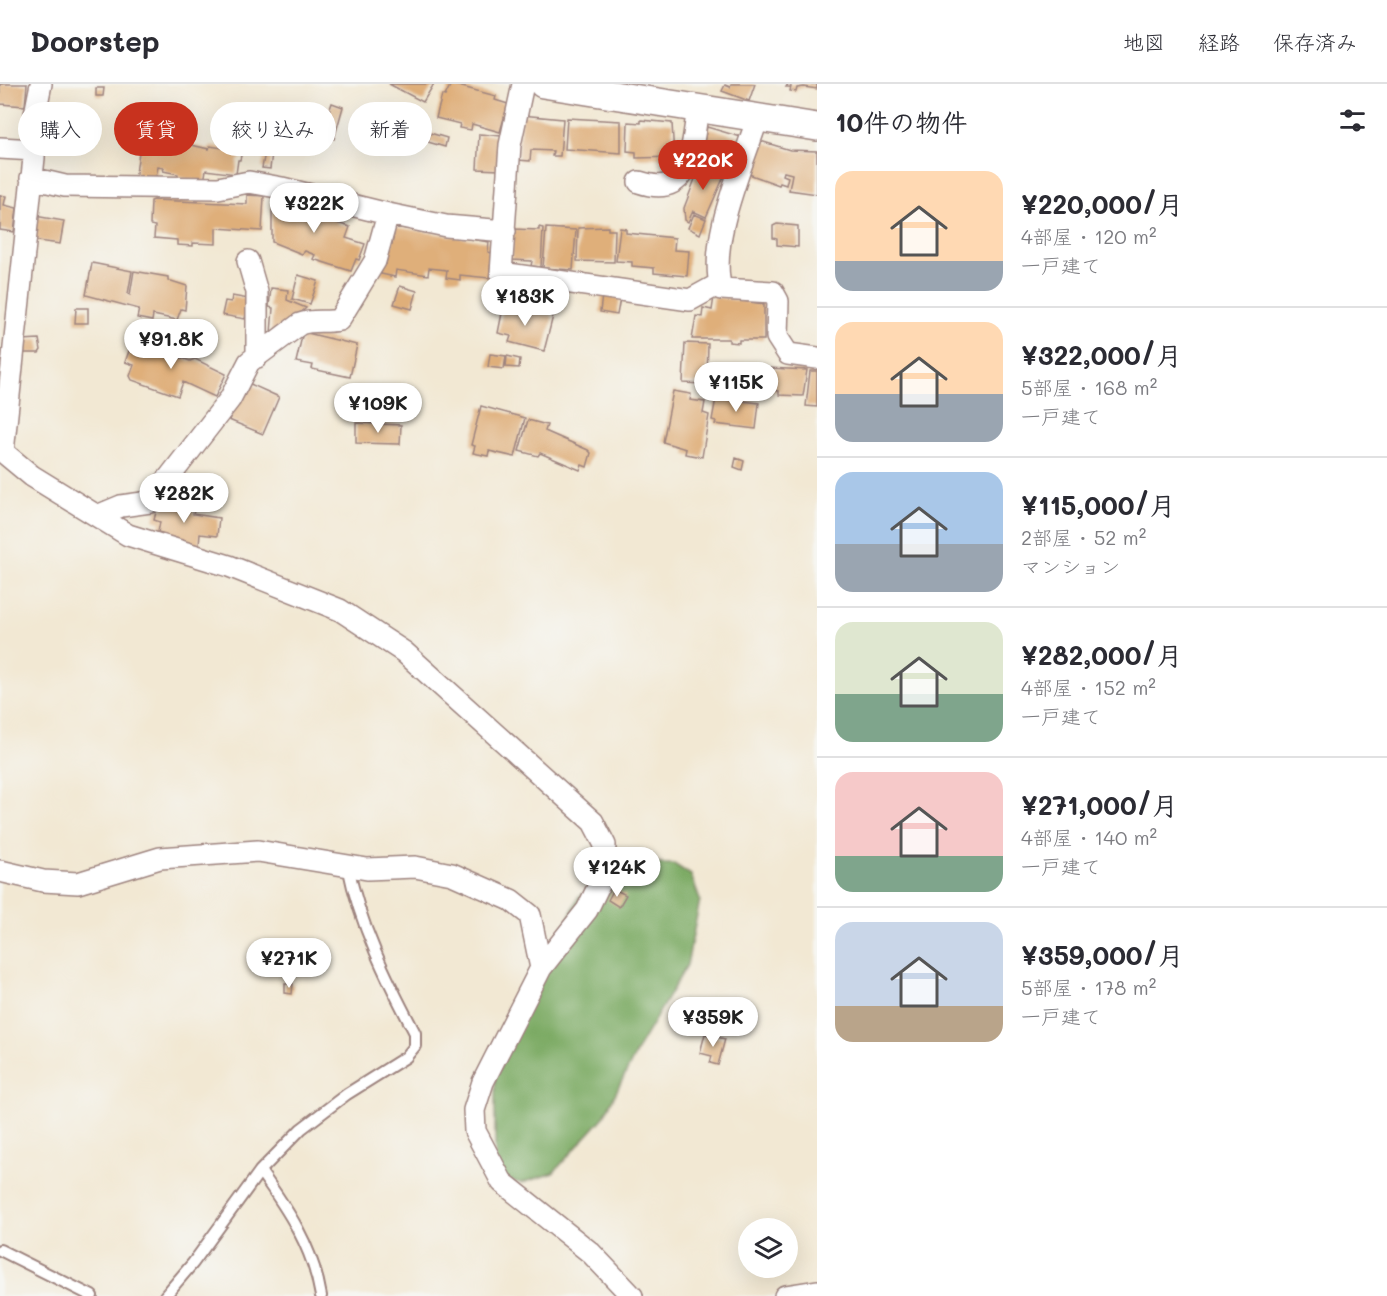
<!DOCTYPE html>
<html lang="ja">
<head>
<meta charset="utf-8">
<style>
	:root { --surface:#fff; --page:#f2f2f3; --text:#2b2b33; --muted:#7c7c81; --line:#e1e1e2; --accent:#c8321e }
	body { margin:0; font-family:Mali,"Klee One",sans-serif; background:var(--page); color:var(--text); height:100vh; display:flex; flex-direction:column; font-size:22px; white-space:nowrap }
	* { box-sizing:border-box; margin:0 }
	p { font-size:20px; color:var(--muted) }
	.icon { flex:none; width:33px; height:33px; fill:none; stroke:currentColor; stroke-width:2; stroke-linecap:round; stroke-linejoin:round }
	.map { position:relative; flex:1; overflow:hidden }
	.panel { display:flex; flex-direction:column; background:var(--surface); width:570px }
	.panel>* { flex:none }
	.guide { position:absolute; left:18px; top:18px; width:570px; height:54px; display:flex; gap:12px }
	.buttons { position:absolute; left:738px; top:1134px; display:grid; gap:12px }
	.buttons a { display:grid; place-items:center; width:60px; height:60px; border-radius:50%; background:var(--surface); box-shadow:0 6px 24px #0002; font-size:30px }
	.price { position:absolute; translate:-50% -51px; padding:0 14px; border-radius:21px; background:#fff; color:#222; font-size:20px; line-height:39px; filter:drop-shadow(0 2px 3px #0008) }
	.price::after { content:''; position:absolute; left:50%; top:36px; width:18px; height:14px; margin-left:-9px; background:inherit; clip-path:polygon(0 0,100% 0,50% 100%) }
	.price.selected { background:var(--accent); color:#fff }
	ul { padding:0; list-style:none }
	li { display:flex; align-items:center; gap:18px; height:150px; padding:0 18px }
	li+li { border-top:2px solid var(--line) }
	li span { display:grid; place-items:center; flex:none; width:168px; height:120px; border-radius:18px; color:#555 }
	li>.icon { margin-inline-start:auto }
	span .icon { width:72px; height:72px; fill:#fffc; stroke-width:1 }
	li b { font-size:26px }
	h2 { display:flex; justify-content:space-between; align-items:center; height:72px; padding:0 18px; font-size:26px }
	.tag { padding:0 21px; border-radius:27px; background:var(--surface); box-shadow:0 6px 24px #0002; font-size:21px; line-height:54px }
	.tag.selected { background:var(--accent); color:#fff }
	header { display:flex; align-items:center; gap:36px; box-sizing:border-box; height:84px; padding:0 30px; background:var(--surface); border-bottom:2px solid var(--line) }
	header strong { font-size:28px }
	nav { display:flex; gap:33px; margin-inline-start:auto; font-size:21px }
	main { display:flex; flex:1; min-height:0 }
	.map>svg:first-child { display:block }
	.forest { fill:#7baa63; stroke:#626447; stroke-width:1.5 }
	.building { fill:#dfaf7a }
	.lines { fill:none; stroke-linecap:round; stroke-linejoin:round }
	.service-casing { stroke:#9e847f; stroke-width:14 }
	.minor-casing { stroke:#9e847f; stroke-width:24 }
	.tertiary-casing { stroke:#9e847f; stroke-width:30 }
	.service { stroke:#fff; stroke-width:10 }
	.minor { stroke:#fff; stroke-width:21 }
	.tertiary { stroke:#fff; stroke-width:27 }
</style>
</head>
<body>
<header>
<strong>Doorstep</strong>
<nav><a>地図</a><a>経路</a><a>保存済み</a></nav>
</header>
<main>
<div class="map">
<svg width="817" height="1212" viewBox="0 0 817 1212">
	<rect width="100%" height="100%" fill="#f6f6f2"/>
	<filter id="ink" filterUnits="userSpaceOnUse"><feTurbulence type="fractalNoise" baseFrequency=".0167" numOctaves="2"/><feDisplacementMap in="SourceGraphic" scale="12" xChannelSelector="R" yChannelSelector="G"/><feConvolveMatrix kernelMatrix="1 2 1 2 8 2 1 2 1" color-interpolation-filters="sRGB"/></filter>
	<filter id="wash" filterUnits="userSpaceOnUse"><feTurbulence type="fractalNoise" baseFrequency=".008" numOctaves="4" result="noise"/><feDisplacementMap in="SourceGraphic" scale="24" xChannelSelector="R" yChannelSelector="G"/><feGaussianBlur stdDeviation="1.35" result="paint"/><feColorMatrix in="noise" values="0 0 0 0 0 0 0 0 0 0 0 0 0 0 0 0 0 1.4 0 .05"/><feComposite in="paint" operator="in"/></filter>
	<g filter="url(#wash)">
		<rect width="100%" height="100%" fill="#f2e8d3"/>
		<!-- forest -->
		<path class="forest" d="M629 780H674L691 791 700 816 687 881 641 959 603 1034 553 1089 522 1099 503 1096 495 1092V994L578 813Z"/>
		<g id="blocks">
			<!-- building -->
			<path class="building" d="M0 0H27L25 22 0 20Z
				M389 0H434L423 18Z
				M451 0 496 12 495 16 508 20 500 48 472 40 471 46 459 44 460 40 436 34 442 11 445 12Z
				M731 0H755L749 17 722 7 725 1 730 3Z
				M788 0H817V5L804 3 797 4 796 8 790 7 791 3H786Z
				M96 4H104L103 12H96Z
				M332 19 343 23 334 55 321 50Z
				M521 31 563 35 560 72H552L553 67 531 66 530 77 518 76Z
				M567 34 621 37V69L565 65Z
				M641 36 672 39 674 73 636 74V68L627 67 628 38 641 39Z
				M707 43 741 53 733 85 700 76Z
				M142 49 191 58V61L209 65 210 62 242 67 240 76H238L236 90 206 86 204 98 178 93V90L163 87 164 84 158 83 155 97 135 95Z
				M430 49 447 54 445 63 428 58Z
				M479 50 502 52 500 86 477 85Z
				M757 56 790 66 817 67V110L789 106 792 90 784 88 783 91 788 93 786 101 780 99 779 101 746 89Z
				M265 68 272 69 270 85 262 84Z
				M701 79 725 90 706 133 693 127 688 138 685 136 684 124Z
				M0 111 6 112 4 121 17 124 14 148 0 146Z
				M247 111 264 112 262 147 216 144V160L193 159V162L177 161V156L154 154 155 142 150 141 151 117 154 116 247 120Z
				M278 112 321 124 320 127 339 133 337 139 350 143 346 154 365 160 359 176 356 175 351 187 313 175 315 171 305 167 302 170 272 158V127Z
				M694 130 706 135 700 150 688 144Z
				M35 132 64 137 60 160 31 156Z
				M777 140 798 142V163L777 161V155L773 154V142Z
				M395 143 489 158 488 168 492 169 489 194 460 191V196L446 194 447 186 429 184 428 191 396 186 395 193 381 190 383 179 386 180 389 160 392 161Z
				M539 143 543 144 541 183 531 182 532 177 512 176 513 145 539 146Z
				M608 143V146H615L614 178 577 177 578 144Z
				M546 144 576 146 573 186 543 184Z
				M620 144 626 145V149L675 154 674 166 689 167 687 192 654 189V184L632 182V178L616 177Z
				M92 179 132 187 128 210 130 211 134 187 168 193V196L187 202 185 226 181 225 177 236 153 231 152 237 137 234 139 225 86 211Z
				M298 191 318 197 310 220 292 215Z
				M400 202 417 207 412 225 394 220Z
				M271 204 288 206 287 216 306 224 284 244 271 249 273 224 269 223Z
				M602 211 620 214 617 231 600 228Z
				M232 212 249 215 245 235 222 231 225 217 231 218Z
				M714 213 764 220V256H739V259L729 258V255H692L696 232 702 233 703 224 712 226Z
				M504 219 553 232 544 267 509 258 511 252 498 249Z
				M76 224H88V239H75Z
				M303 248 357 261 350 293 312 285 313 281 296 278Z
				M145 252 163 258 161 261 171 266 170 270 190 277 195 275 226 290 215 313 183 298 178 312 132 296 130 292 134 281 125 278 132 259 142 262Z
				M39 255 41 266 39 269H23L22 256Z
				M685 259 708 260 707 294H704V300L683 299Z
				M490 270 506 272 504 285 488 283Z
				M507 272 520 275 519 284 506 283Z
				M769 284 807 286 803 312 779 311V307L770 306Z
				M810 287H817V323L806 322Z
				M246 298 279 313 263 350 229 336Z
				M673 307 691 310 690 316 705 318 703 329 709 331 702 373 685 370 686 365 663 358Z
				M716 314 759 319 756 345 715 340 716 337 712 336Z
				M481 322 525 334 515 373 489 367 488 372 473 369 475 362 471 361Z
				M528 336 547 341 545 347 588 366 591 369 587 383 582 381 580 386 540 369 538 372 519 367Z
				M356 339 401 341 400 360 356 359Z
				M736 374 744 377 742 386 734 383Z
				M165 417 181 421V424L194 427 193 430 219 434 217 452 200 450 199 461 165 456 166 450 158 448 160 438 154 436 157 424 167 426 163 425Z
				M614 805 626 811 619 823 608 816Z
				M285 900H293L292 910 285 909Z
				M705 950 725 955 718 981 710 979 712 972 700 969Z"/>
		</g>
	</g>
	<g filter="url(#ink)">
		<use href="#blocks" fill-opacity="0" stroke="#9e847f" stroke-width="1.5"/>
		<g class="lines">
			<!-- service casing -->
			<g class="service-casing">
				<path id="service" d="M260 1087C288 1126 313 1163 321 1212
					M0 1166 92 1212
					M165 1212 193 1179 260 1087 301 1045 347 1010 406 973 415 962V949C387 896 360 842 348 782"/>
			</g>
			<!-- minor casing -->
			<g class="minor-casing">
				<path id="minor" d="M41 0 35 30 34 74 3 368 32 392 128 451 229 482 340 526 404 568 593 738 605 761 603 793 587 826 541 884 483 998 474 1026 475 1047 502 1098 591 1169 632 1212
					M523 0 510 61 501 189 690 216 719 200
					M757 36C742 83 708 157 721 205L773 208 778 217 777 253 788 270 817 274
					M0 64 34 66
					M31 94 65 102 218 104 249 98 282 104 388 130 446 142 505 147
					M639 98C693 116 691 63 698 25
					M248 177 257 208V273
					M97 432 121 422 150 418 230 315 249 278 300 240C313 235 325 239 339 236L375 177 388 130
					M0 787 43 797 78 799 160 774 258 767 367 785 415 783 452 790 511 816 530 831 541 884
					M785 1212 817 1207"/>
			</g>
			<!-- tertiary casing -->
			<g class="tertiary-casing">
				<path id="tertiary" d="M543 0 817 43"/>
			</g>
			<!-- service -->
			<use href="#service" class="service"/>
			<!-- minor -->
			<use href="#minor" class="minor"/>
			<!-- tertiary -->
			<use href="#tertiary" class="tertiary"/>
		</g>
	</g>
</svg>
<div class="buttons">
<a><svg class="icon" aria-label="layers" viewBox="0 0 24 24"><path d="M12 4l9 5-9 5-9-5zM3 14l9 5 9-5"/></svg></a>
</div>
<b class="price selected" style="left:703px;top:107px">¥220K</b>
<b class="price" style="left:314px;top:150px">¥322K</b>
<b class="price" style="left:525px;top:243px">¥183K</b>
<b class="price" style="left:171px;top:286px">¥91.8K</b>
<b class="price" style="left:736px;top:329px">¥115K</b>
<b class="price" style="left:378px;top:350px">¥109K</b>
<b class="price" style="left:184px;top:440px">¥282K</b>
<b class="price" style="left:617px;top:814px">¥124K</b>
<b class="price" style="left:289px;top:905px">¥271K</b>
<b class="price" style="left:713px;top:964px">¥359K</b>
<div class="guide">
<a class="tag">購入</a>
<a class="tag selected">賃貸</a>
<a class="tag">絞り込み</a>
<a class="tag">新着</a>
</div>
</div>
<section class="panel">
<h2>10件の物件<svg class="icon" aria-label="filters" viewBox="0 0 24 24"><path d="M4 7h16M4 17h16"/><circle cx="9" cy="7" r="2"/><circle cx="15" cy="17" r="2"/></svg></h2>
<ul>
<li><span style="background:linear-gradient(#ffd9b3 75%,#9aa5b1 0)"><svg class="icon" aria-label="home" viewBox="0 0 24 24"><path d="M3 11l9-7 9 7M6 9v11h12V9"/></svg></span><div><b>¥220,000/月</b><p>4部屋 · 120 m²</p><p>一戸建て</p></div></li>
<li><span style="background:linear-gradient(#ffd9b3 60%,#9aa5b1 0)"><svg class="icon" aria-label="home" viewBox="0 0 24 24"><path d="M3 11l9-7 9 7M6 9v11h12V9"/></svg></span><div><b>¥322,000/月</b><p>5部屋 · 168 m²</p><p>一戸建て</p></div></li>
<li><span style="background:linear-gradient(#a9c7e8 60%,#9aa5b1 0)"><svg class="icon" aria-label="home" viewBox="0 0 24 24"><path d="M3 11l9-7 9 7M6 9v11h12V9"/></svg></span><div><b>¥115,000/月</b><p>2部屋 · 52 m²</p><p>マンション</p></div></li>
<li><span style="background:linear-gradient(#dfe7d0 60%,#7fa58c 0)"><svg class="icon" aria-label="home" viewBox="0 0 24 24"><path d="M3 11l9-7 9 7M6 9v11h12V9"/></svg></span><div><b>¥282,000/月</b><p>4部屋 · 152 m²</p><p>一戸建て</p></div></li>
<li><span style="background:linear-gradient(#f6c9c9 70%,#7fa58c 0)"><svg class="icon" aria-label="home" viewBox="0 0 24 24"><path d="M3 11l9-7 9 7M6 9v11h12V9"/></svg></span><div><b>¥271,000/月</b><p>4部屋 · 140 m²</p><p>一戸建て</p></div></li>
<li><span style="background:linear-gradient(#c9d6e8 70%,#b9a48a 0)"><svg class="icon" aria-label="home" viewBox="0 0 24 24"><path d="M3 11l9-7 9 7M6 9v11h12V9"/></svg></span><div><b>¥359,000/月</b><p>5部屋 · 178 m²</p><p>一戸建て</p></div></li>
</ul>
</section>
</main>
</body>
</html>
